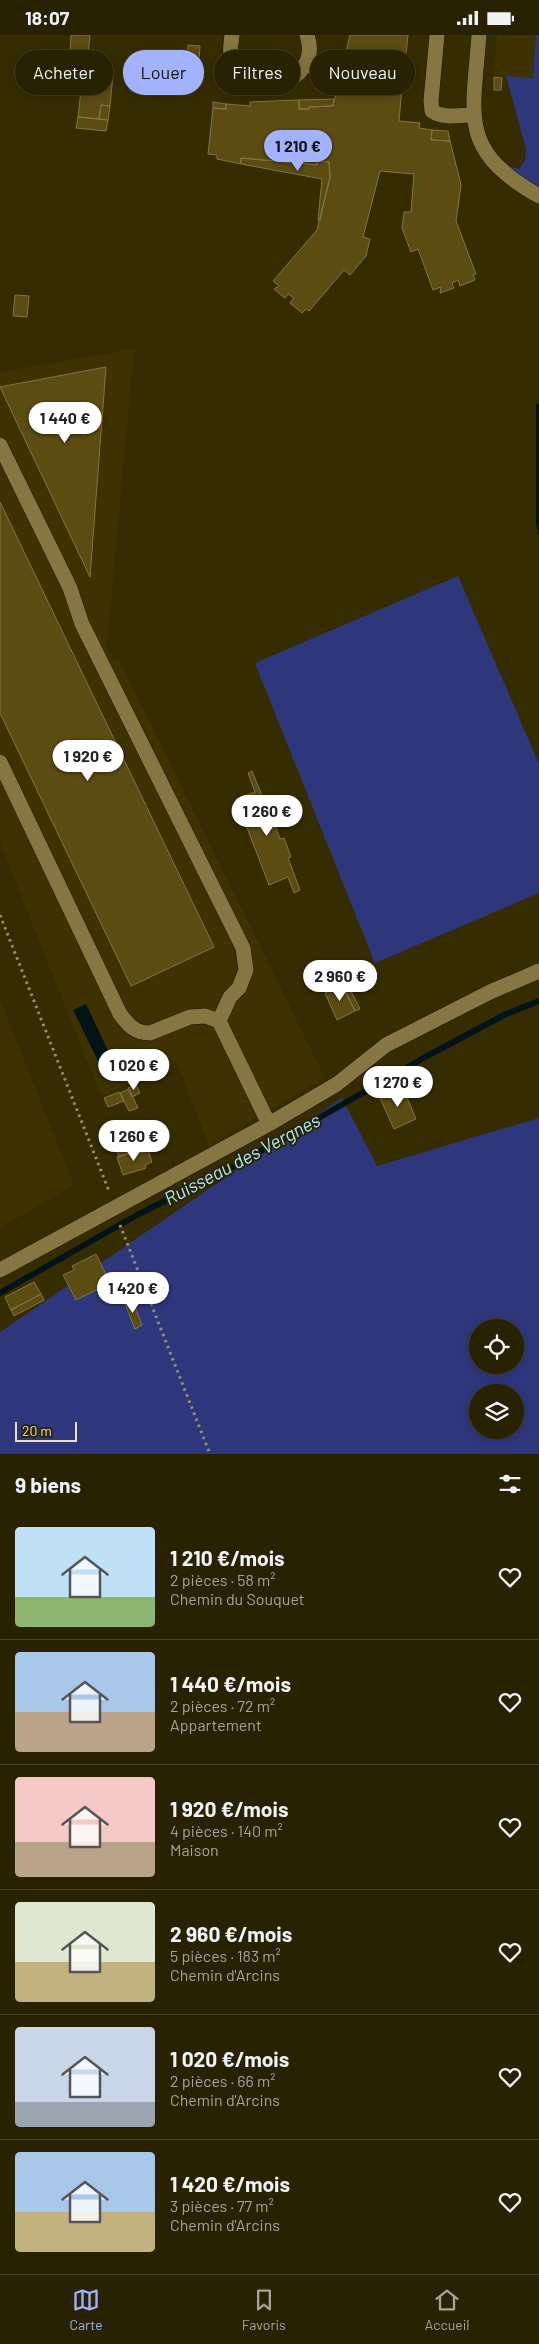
<!DOCTYPE html>
<html lang="fr">
<head>
<meta charset="utf-8">
<style>
	:root { --surface:#282102; --page:#342e11; --text:#f1f3f6; --muted:#a5a399; --line:#443e24; --accent:#a2b2fd }
	body { margin:0; font-family:Barlow,sans-serif; background:var(--page); color:var(--text); height:100vh; display:flex; flex-direction:column; font-size:19px; white-space:nowrap }
	* { box-sizing:border-box; margin:0 }
	p { font-size:16px; color:var(--muted) }
	.icon { flex:none; width:28px; height:28px; fill:none; stroke:currentColor; stroke-width:2; stroke-linecap:round; stroke-linejoin:round }
	.map { position:relative; height:1419px; overflow:hidden }
	.panel { display:flex; flex-direction:column; background:var(--surface); flex:1 }
	.panel>* { flex:none }
	.guide { position:absolute; left:15px; top:15px; width:510px; height:45px; display:flex; gap:10px }
	.tools { position:absolute; left:469px; top:1284px; display:grid; gap:10px }
	.tools a { display:grid; place-items:center; width:55px; height:55px; border-radius:50%; background:var(--surface); box-shadow:0 2px 12px #0003,0 0 0 1px var(--line); font-size:25px }
	.scale { position:absolute; left:15px; bottom:12px; width:62px; box-sizing:border-box; padding-left:5px; border:2px solid #e6dfc4; border-top:0; font-size:14px; line-height:18px; white-space:nowrap; color:#e6dfc4; -webkit-text-stroke:4px #2a2306; paint-order:stroke }
	.price { position:absolute; translate:-50% -42px; padding:0 11px; border-radius:18px; background:#fff; color:#222; font-size:16px; line-height:32px; filter:drop-shadow(0 1px 2px #0008) }
	.price::after { content:''; position:absolute; left:50%; top:30px; width:15px; height:11px; margin-left:-8px; background:inherit; clip-path:polygon(0 0,100% 0,50% 100%) }
	.price.selected { background:var(--accent); color:#111 }
	ul { padding:0; list-style:none }
	li { display:flex; align-items:center; gap:15px; height:125px; padding:0 15px }
	li+li { border-top:1px solid var(--line) }
	li span { display:grid; place-items:center; flex:none; width:140px; height:100px; border-radius:5px; color:#555 }
	li>.icon { margin-inline-start:auto }
	span .icon { width:60px; height:60px; fill:#fffc; stroke-width:1 }
	li b { font-size:21px }
	h2 { display:flex; justify-content:space-between; align-items:center; height:60px; padding:0 15px; font-size:21px }
	.tag { padding:0 18px; border-radius:22px; background:var(--surface); box-shadow:0 2px 12px #0003,0 0 0 1px var(--line); font-size:18px; line-height:45px }
	.tag.selected { background:var(--accent); color:#111 }
	.status { display:flex; justify-content:space-between; align-items:center; height:35px; padding:0 25px; background:var(--surface); direction:ltr }
	.status svg { height:14px; fill:currentColor }
	.dock { display:flex; justify-content:space-around; align-items:center; height:70px; border-top:1px solid var(--line); background:var(--surface); font-size:14px; color:var(--muted) }
	.dock a { display:grid; justify-items:center; gap:2px }
	.dock .selected { color:var(--accent) }
	.map>svg:first-child { display:block }
	.built { fill:#3e3200 }
	.green { fill:#2f377c; fill-rule:evenodd }
	.water { fill:#031418 }
	.lines { fill:none; stroke-linecap:round; stroke-linejoin:round }
	.stream { stroke:#031418; stroke-width:6 }
	.building { fill:#5b4c12; stroke:#847541 }
	.minor-casing { stroke:#1c1400; stroke-width:16 }
	.path { stroke:#958d6b; stroke-width:3; stroke-dasharray:2.5 4; stroke-linecap:butt }
	.minor { stroke:#857642; stroke-width:15 }
	.labels { text-anchor:middle; stroke-width:4; stroke-linejoin:round; paint-order:stroke }
	.water-label { font-size:19px; font-style:italic; fill:#abe6f5; stroke:#2a2306 }
</style>
</head>
<body>
<div class="status"><b>18:07</b><svg viewBox="0 0 49 12"><path d="M0 12V9h3v3zM5 12V6h3v6zM10 12V3h3v9zM15 12V0h3v12zM26 1h20v11H26zM47 4h2v5h-2z"/></svg></div>
<div class="map">
<svg width="539" height="1419" viewBox="0 0 539 1419">
	<rect width="100%" height="100%" fill="#362c02"/>
	<!-- built -->
	<path class="built" d="M497 0H536L533 43 494 40Z
		M134 314 107 611 113 626 119 624 325 1043 209 1110 176 1026 101 1061 0 808V337Z
		M0 964 74 1150 0 1193Z"/>
	<!-- green -->
	<path class="green" d="M536 0H539V156L500 129 519 134 525 125 526 114 506 41 533 43Z
		M458 541 539 729V858L375 928 255 628Z
		M342 1063 377 1131 539 1083V1419H0V1297ZM478 1292H515V1330H478ZM478 1358H515V1395H478Z"/>
	<!-- water -->
	<path class="water" d="M539 367V501L536 489V370Z
		M86 969 114 1028 102 1034 73 975Z"/>
	<g class="lines">
		<!-- stream -->
		<path class="stream" d="M0 1258 137 1180 240 1128 427 1021 506 979 539 966"/>
	</g>
	<!-- building -->
	<path class="building" d="M71 0H90L88 20 70 19Z
		M350 0H408L404 38 388 36 387 52 402 53 399 86 420 88 419 93 432 95 431 105 450 106 461 150 456 186 476 239 473 240 475 245 460 251 458 245 452 248 454 253 440 258 441 252 433 255 418 214 411 217 402 193 404 177H411L414 139 380 136 363 202 370 204 366 221 350 240 344 235 309 276 306 274 302 278 290 268 294 263 288 259 285 263 274 254 279 251 273 246 317 195 330 142 329 127 318 126 317 130 241 123V129L217 124V120L208 119 213 73 226 74V69L250 71V67L299 65V74H309V72L333 71Z
		M188 10 200 11 199 27 187 26Z
		M85 27 103 28 102 39 83 37Z
		M138 35 146 36 145 49H137Z
		M83 37 113 40 110 71 101 70 99 84 78 82Z
		M494 42 502 43 501 55H494Z
		M334 64 333 71 309 72V74H299V65Z
		M213 67 226 69V74L213 73Z
		M101 70 110 71 108 85 99 84Z
		M78 82 108 85 106 96 76 93Z
		M432 95 448 96 450 106 431 105Z
		M241 123 317 130 318 126 329 127 330 142 320 185H318L322 144 241 129Z
		M15 260 29 261 27 282 13 281Z
		M106 332 90 542 0 352Z
		M0 467 214 912 131 951 0 678Z
		M252 736 265 768 270 767 278 787 274 788 280 804 284 803 291 822 288 823 300 855 294 858 288 842 269 850 236 764 255 757 248 738Z
		M347 948 360 974 355 976 342 950Z
		M342 950 355 976 337 985 325 958Z
		M136 1050 140 1058 132 1062 128 1053Z
		M403 1053 416 1084 394 1094 380 1063Z
		M129 1054 138 1073 129 1076 120 1058Z
		M119 1057 124 1066 108 1072 104 1063Z
		M135 1108 138 1115 119 1122 116 1114Z
		M139 1115 140 1118 148 1115 152 1127 145 1130 146 1133 123 1140 117 1122Z
		M96 1219 110 1248 76 1265 63 1240 74 1235 72 1231Z
		M34 1247 41 1259 11 1275 5 1262Z
		M41 1259 44 1265 14 1281 11 1275Z
		M132 1264 142 1290 135 1294 125 1269Z"/>
	<g class="lines">
		<!-- minor casing -->
		<g class="minor-casing">
			<path id="minor" d="M232 0C231 8 229 19 232 27 245 67 324 51 307 0
				M437 0 431 66 432 76C444 84 459 80 473 80
				M479 0C473 82 458 115 539 161
				M0 410 70 553 82 589 243 913 246 935 239 953 230 962 219 986
				M0 727 120 979C129 990 134 998 150 998L190 982 205 981 219 986 269 1089
				M0 1235 269 1089 337 1049 386 1010 490 957 539 936"/>
		</g>
		<!-- path -->
		<path class="path" d="M0 880 109 1156
			M120 1190 210 1419"/>
		<!-- minor -->
		<use href="#minor" class="minor"/>
	</g>
	<g class="labels">
		<!-- water labels -->
		<g class="water-label">
			<text transform="translate(242 1124) rotate(-28)" y="7">Ruisseau des Vergnes</text>
		</g>
	</g>
</svg>
<div class="tools">
<a><svg class="icon" aria-label="locate" viewBox="0 0 24 24"><circle cx="12" cy="12" r="6"/><path d="M12 2v4M12 18v4M2 12h4M18 12h4"/></svg></a>
<a><svg class="icon" aria-label="layers" viewBox="0 0 24 24"><path d="M12 4l9 5-9 5-9-5zM3 14l9 5 9-5"/></svg></a>
</div>
<div class="scale">20 m</div>
<b class="price selected" style="left:298px;top:137px">1 210 €</b>
<b class="price" style="left:65px;top:409px">1 440 €</b>
<b class="price" style="left:88px;top:747px">1 920 €</b>
<b class="price" style="left:267px;top:802px">1 260 €</b>
<b class="price" style="left:340px;top:967px">2 960 €</b>
<b class="price" style="left:134px;top:1056px">1 020 €</b>
<b class="price" style="left:398px;top:1073px">1 270 €</b>
<b class="price" style="left:134px;top:1127px">1 260 €</b>
<b class="price" style="left:133px;top:1279px">1 420 €</b>
<div class="guide">
<a class="tag">Acheter</a>
<a class="tag selected">Louer</a>
<a class="tag">Filtres</a>
<a class="tag">Nouveau</a>
</div>
</div>
<section class="panel">
<h2>9 biens<svg class="icon" aria-label="filters" viewBox="0 0 24 24"><path d="M4 7h16M4 17h16"/><circle cx="9" cy="7" r="2"/><circle cx="15" cy="17" r="2"/></svg></h2>
<ul>
<li><span style="background:linear-gradient(#bfe0f5 70%,#8fb573 0)"><svg class="icon" aria-label="home" viewBox="0 0 24 24"><path d="M3 11l9-7 9 7M6 9v11h12V9"/></svg></span><div><b>1 210 €/mois</b><p>2 pièces · 58 m²</p><p>Chemin du Souquet</p></div><svg class="icon" aria-label="heart" viewBox="0 0 24 24"><path d="M12 20l-8-8c-3-5 5-10 8-4 3-6 11-1 8 4z"/></svg></li>
<li><span style="background:linear-gradient(#a9c7e8 60%,#b9a48a 0)"><svg class="icon" aria-label="home" viewBox="0 0 24 24"><path d="M3 11l9-7 9 7M6 9v11h12V9"/></svg></span><div><b>1 440 €/mois</b><p>2 pièces · 72 m²</p><p>Appartement</p></div><svg class="icon" aria-label="heart" viewBox="0 0 24 24"><path d="M12 20l-8-8c-3-5 5-10 8-4 3-6 11-1 8 4z"/></svg></li>
<li><span style="background:linear-gradient(#f6c9c9 65%,#b9a48a 0)"><svg class="icon" aria-label="home" viewBox="0 0 24 24"><path d="M3 11l9-7 9 7M6 9v11h12V9"/></svg></span><div><b>1 920 €/mois</b><p>4 pièces · 140 m²</p><p>Maison</p></div><svg class="icon" aria-label="heart" viewBox="0 0 24 24"><path d="M12 20l-8-8c-3-5 5-10 8-4 3-6 11-1 8 4z"/></svg></li>
<li><span style="background:linear-gradient(#dfe7d0 60%,#c2b280 0)"><svg class="icon" aria-label="home" viewBox="0 0 24 24"><path d="M3 11l9-7 9 7M6 9v11h12V9"/></svg></span><div><b>2 960 €/mois</b><p>5 pièces · 183 m²</p><p>Chemin d'Arcins</p></div><svg class="icon" aria-label="heart" viewBox="0 0 24 24"><path d="M12 20l-8-8c-3-5 5-10 8-4 3-6 11-1 8 4z"/></svg></li>
<li><span style="background:linear-gradient(#c9d6e8 75%,#9aa5b1 0)"><svg class="icon" aria-label="home" viewBox="0 0 24 24"><path d="M3 11l9-7 9 7M6 9v11h12V9"/></svg></span><div><b>1 020 €/mois</b><p>2 pièces · 66 m²</p><p>Chemin d'Arcins</p></div><svg class="icon" aria-label="heart" viewBox="0 0 24 24"><path d="M12 20l-8-8c-3-5 5-10 8-4 3-6 11-1 8 4z"/></svg></li>
<li><span style="background:linear-gradient(#a9c7e8 60%,#c2b280 0)"><svg class="icon" aria-label="home" viewBox="0 0 24 24"><path d="M3 11l9-7 9 7M6 9v11h12V9"/></svg></span><div><b>1 420 €/mois</b><p>3 pièces · 77 m²</p><p>Chemin d'Arcins</p></div><svg class="icon" aria-label="heart" viewBox="0 0 24 24"><path d="M12 20l-8-8c-3-5 5-10 8-4 3-6 11-1 8 4z"/></svg></li>
</ul>
</section>
<nav class="dock">
<a class="selected"><svg class="icon" aria-label="map" viewBox="0 0 24 24"><path d="M3 6l6-2 6 2 6-2v14l-6 2-6-2-6 2zM9 4v14M15 6v14"/></svg>Carte</a>
<a><svg class="icon" aria-label="saved" viewBox="0 0 24 24"><path d="M7 4h10v16l-5-4-5 4z"/></svg>Favoris</a>
<a><svg class="icon" aria-label="home" viewBox="0 0 24 24"><path d="M3 11l9-7 9 7M6 9v11h12V9"/></svg>Accueil</a>
</nav>
</body>
</html>
